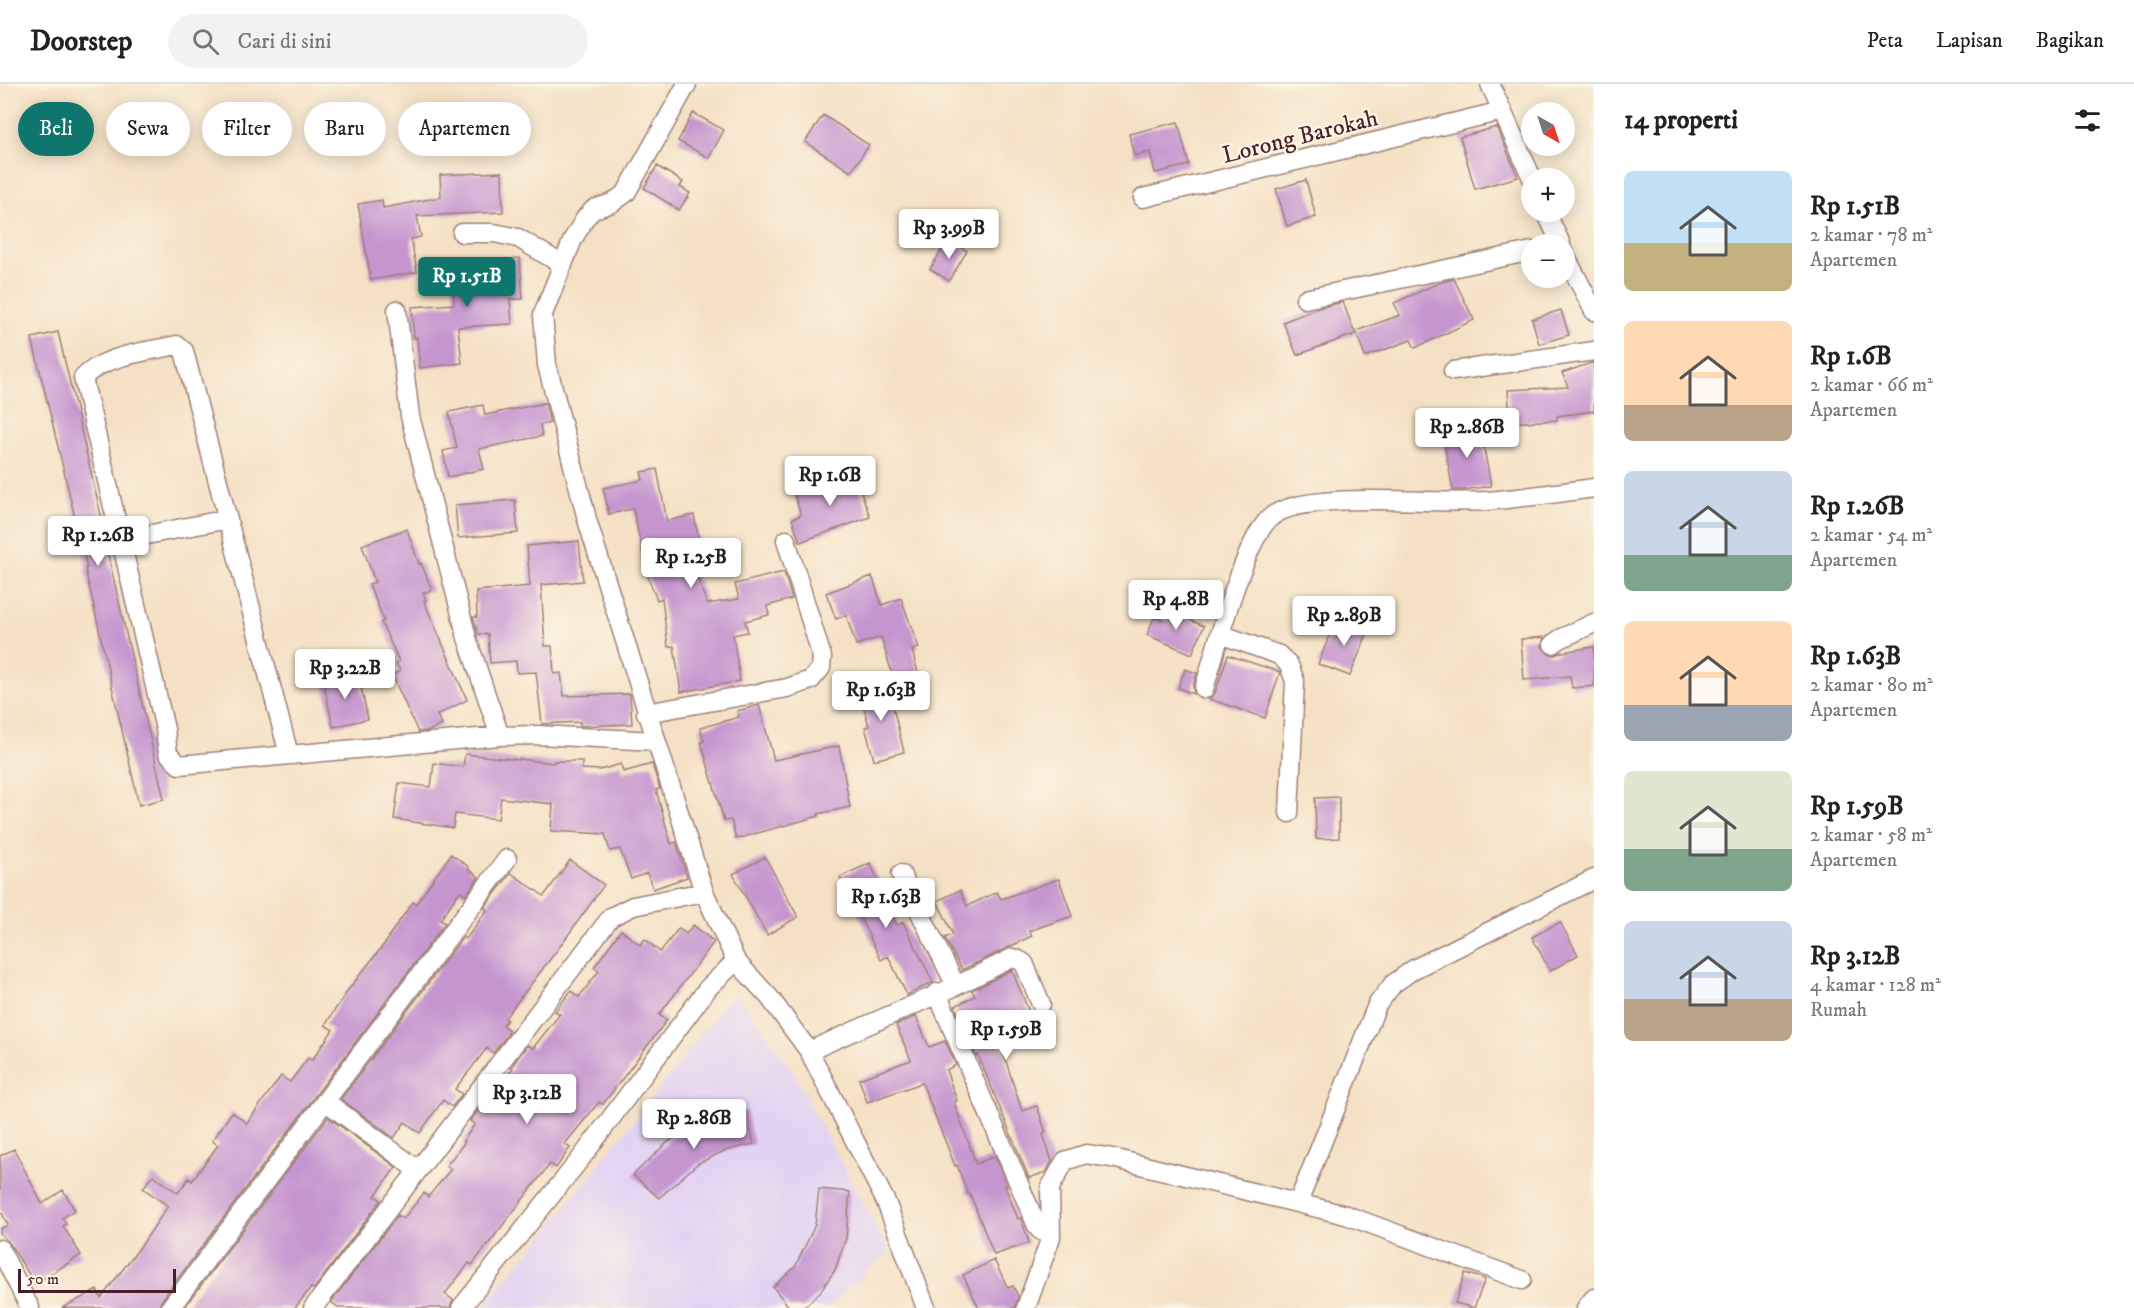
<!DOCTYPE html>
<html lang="id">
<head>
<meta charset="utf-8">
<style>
	:root { --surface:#fff; --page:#f2f2f2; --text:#222; --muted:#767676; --line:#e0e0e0; --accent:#0f766e }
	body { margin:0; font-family:"IM FELL DW Pica",serif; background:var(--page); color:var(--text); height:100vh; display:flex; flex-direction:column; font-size:22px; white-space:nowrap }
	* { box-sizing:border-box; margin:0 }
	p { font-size:20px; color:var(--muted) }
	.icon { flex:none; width:33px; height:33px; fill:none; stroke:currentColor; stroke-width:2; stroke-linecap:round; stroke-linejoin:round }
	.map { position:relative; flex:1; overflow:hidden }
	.details { display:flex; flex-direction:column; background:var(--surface); width:540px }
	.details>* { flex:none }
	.banner { position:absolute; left:18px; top:18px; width:570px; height:54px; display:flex; gap:12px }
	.needle { width:39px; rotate:141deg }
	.fabs { position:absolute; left:1521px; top:18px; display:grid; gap:12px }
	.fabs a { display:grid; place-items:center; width:54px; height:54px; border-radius:50%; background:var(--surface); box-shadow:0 3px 15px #0003; font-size:30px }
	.scale { position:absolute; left:18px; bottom:15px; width:158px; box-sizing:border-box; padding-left:6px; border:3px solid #4a1f2b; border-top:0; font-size:16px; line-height:21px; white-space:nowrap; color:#4a1f2b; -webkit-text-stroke:4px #fcf5e5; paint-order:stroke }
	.price { position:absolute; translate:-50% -51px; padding:0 14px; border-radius:6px; background:#fff; color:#222; font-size:20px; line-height:39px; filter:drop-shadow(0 2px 3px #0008) }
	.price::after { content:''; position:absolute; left:50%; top:36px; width:18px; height:14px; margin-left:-9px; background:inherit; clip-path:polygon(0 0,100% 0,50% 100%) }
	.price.current { background:var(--accent); color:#fff }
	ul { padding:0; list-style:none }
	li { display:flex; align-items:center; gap:18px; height:150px; padding:0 30px }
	li span { display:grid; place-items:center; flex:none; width:168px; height:120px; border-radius:9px; color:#555 }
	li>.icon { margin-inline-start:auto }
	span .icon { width:72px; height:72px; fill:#fffc; stroke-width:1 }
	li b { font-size:26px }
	h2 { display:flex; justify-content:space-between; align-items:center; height:72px; padding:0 30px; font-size:26px }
	.tag { padding:0 21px; border-radius:27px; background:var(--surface); box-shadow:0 3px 15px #0003; font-size:21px; line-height:54px }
	.tag.current { background:var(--accent); color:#fff }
	header { display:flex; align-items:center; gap:36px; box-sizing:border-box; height:84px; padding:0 30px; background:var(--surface); border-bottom:2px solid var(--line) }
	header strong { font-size:28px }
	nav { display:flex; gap:33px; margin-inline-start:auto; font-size:21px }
	.search { width:420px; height:54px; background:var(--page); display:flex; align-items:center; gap:15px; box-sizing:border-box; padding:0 21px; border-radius:33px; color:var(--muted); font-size:22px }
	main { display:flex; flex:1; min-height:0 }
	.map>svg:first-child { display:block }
	.built { fill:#e3d3f2 }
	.building { fill:#c595cf }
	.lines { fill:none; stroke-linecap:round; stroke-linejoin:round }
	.minor-casing { stroke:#9f8078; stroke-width:21 }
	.minor { stroke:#fff; stroke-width:18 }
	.labels { text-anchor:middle; stroke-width:4.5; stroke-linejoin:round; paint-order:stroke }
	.street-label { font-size:24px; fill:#4a1f2b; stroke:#fcf5e5 }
</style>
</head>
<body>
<header>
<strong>Doorstep</strong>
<div class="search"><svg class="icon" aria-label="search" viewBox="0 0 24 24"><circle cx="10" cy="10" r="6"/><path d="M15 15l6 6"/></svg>Cari di sini</div>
<nav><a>Peta</a><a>Lapisan</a><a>Bagikan</a></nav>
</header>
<main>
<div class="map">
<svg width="1594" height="1224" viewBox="0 0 1594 1224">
	<rect width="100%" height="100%" fill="#fcf5e5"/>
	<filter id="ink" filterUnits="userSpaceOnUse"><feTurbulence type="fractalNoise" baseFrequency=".0167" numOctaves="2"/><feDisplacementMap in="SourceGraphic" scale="12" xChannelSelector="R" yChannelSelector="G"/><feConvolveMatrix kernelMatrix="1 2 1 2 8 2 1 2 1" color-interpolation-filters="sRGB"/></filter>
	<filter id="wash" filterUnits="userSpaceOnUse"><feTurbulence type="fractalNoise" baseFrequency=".008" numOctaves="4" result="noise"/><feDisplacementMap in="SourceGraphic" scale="24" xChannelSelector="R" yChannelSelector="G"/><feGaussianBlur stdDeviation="1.35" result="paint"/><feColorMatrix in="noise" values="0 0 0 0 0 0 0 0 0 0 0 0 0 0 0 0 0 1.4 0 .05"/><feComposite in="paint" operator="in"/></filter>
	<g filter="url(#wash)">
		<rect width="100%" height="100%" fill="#f4e1c5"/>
		<!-- built -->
		<path class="built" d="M735 908 790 983 888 1166 828 1224H482L549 1144Z"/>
		<g id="blocks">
			<!-- building -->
			<path class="building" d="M693 29 724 46 709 74 678 57Z
				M823 31 869 61 851 88 805 58Z
				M1178 38 1189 81 1155 89 1150 68 1134 72 1129 50Z
				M1497 43 1518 93 1475 105 1460 53Z
				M657 82 683 98 680 103 690 109 679 126 644 104Z
				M502 88 503 128 417 132 421 153 411 155 417 188 371 196 358 120 382 116 383 124 441 113 440 91Z
				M1306 96 1316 133 1287 142 1276 105Z
				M948 156 967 167 949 197 930 185Z
				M520 174 523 215H510L512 240 458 243 462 279 420 284 417 253 414 254 412 223 454 220 452 179Z
				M1454 195 1474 236 1415 264 1411 256 1365 273 1356 247 1400 231 1394 219 1441 198Z
				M1343 218 1355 250 1297 271 1283 238 1318 224Z
				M1561 226 1569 251 1539 260 1532 235Z
				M58 248 109 465 107 466 164 715 139 721 85 484H87L32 254Z
				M1594 278V327L1557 332V336L1510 339 1508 306 1568 303 1562 289Z
				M545 319 550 339 540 341 542 352 479 365 484 385 448 393 443 367 457 364 449 328 483 321 485 331Z
				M1480 342 1491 402 1464 406H1453L1442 348Z
				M657 385 667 437 694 431 699 457 685 460 707 520 739 515 735 500 784 488 792 515 767 522 769 531 745 537 748 548 733 551 740 597 681 608 674 562 668 563 662 514 657 516 648 493 633 425 609 430 603 404 643 396 641 388Z
				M854 388 870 433 800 458 792 435 801 431 794 410Z
				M515 416 518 449 458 454 455 421Z
				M407 445 419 480 421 479 432 506 423 509 426 516 424 517 467 616 437 631 442 641 429 647 418 648 392 591 400 587 396 579 399 577 381 538 384 537 369 500 375 498 362 461Z
				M579 457 583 497 541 501 545 562H552L554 590 561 589 564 612 630 610 632 640 582 642H580V638L542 640 536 588 517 589 516 577 490 579 488 550H478L473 533H477L476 507 530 502 527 462Z
				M872 492 882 521 901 514 919 564 912 566 918 589 894 596 881 553 856 561 846 531 836 535 826 509Z
				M1166 526 1204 542 1192 570 1147 551 1154 533 1162 536Z
				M1337 533 1369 545 1350 592 1318 580Z
				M1544 553 1542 562 1549 570 1555 571 1562 568 1594 563V602L1572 604 1570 592 1524 596 1521 555Z
				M1228 571 1280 588 1265 634 1209 615 1215 609Z
				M1185 585 1197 589 1193 602 1194 610 1178 604Z
				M358 589 368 635 333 643 323 596Z
				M887 599 904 668 874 676 865 643 869 642 859 607Z
				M759 621 774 676 839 662 850 723 818 730 819 732 736 755 731 736 724 737 701 658 704 657 700 644 739 633 737 627Z
				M465 670 519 676V675L554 679V677H582V685L600 686 621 680 623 688 652 680 660 705 656 706 671 760 676 758 687 793 653 805 647 789 631 795 620 765 610 767 605 750 551 747 553 720 501 714 498 735 455 730 453 744 394 735 399 699 431 703 434 679 463 683Z
				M1339 713V754L1316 755 1315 714Z
				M451 770 469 783 468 785 479 793 466 811 460 807 440 836 445 839 161 1217 159 1224H62L97 1206 101 1214 143 1159 168 1122 143 1104 153 1091 178 1109 189 1094 192 1097 218 1061 212 1057 232 1028 247 1039 281 992 290 998 308 974 312 976 333 946 325 941 348 906 389 854 388 853 413 818 416 820Z
				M765 773 798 833 767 851 733 790Z
				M570 776 604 801 558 865 505 934 507 936 503 941 510 947 493 969 487 964 455 1005 462 1010 452 1023 443 1016 420 1049 405 1038 394 1054 341 1015 463 853 466 855 487 826 484 824 511 789 544 812Z
				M870 779 885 810 882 812 897 841 903 838 933 898 907 911 888 872 881 876 840 793Z
				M1059 795 1072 832 1029 847 1032 852 962 886 945 854 953 850 937 817 960 806 967 822 997 808 1001 815Z
				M1560 838 1578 871 1550 887 1532 853Z
				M693 841 714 858 659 931 667 936 603 1020 599 1018 565 1060 570 1064 556 1084 550 1080 472 1181 469 1179 445 1210 453 1216 450 1224H339L331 1218 398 1131 403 1135 424 1109 428 1113 451 1085 446 1082 465 1058 463 1057 475 1040 470 1037 480 1024 488 1028 513 996 507 991 513 984 511 983 527 961 533 964 560 930 555 927 571 907 579 913 599 887 594 883 621 846 640 861 645 855 660 868 679 844 686 850Z
				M1012 886 1036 945 1001 962 1022 1027 1037 1022 1046 1049 1043 1050 1052 1077 1046 1088 1029 1094 978 971 976 972 955 922 975 912 972 906Z
				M916 932 929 963 945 957 956 981 946 986 957 1017 954 1018 976 1080 995 1072 1007 1102H1005L1018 1135 1021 1134 1029 1159 994 1171 970 1110H968L957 1081 955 1082 922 999 867 1018 859 995 911 976 896 941Z
				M746 1027 754 1060 724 1067 697 1080 659 1114 633 1091 668 1058 696 1040 720 1031Z
				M328 1033 396 1083 375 1112 381 1116 314 1205 311 1204 295 1224H184Z
				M14 1065 42 1120 63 1106 75 1126 62 1134 66 1140 63 1142 81 1171 35 1200 10 1160 0 1149V1145L8 1141 0 1126V1072Z
				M819 1105 850 1108 846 1154 835 1186 820 1208 803 1224H790L773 1203 795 1183 815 1141Z
				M994 1176 1008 1204 1013 1202 1018 1212 1015 1224H979L963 1191Z
				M1465 1189 1485 1195 1474 1224 1455 1219Z"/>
		</g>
	</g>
	<g filter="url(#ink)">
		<use href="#blocks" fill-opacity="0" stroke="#9f8078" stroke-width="1.5"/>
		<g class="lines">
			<!-- minor casing -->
			<g class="minor-casing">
				<path id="minor" d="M687 0 626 109 612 119 594 125 586 133 573 155 543 230 547 281 588 439 704 808 736 877 770 914 809 967 886 1118 926 1224
					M1490 0 1532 94
					M1143 114 1502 27
					M1546 128 1561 160
					M462 149H494L518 154 563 181
					M1564 169 1594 227
					M1305 215 1532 167
					M397 226 410 332 467 554 500 652
					M1453 287 1594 267
					M121 456 228 435
					M1220 550 1279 571 1289 581 1295 597 1289 729
					M1553 560 1560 555 1594 539
					M1204 605C1215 569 1244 455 1271 433 1303 405 1439 421 1486 417 1522 414 1558 409 1594 404
					M646 629 787 604 811 596 821 584 822 573 786 456
					M289 671 184 267 177 261C147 268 103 271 83 294L165 645 168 669 179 681 500 652 538 651 656 657
					M901 790 956 902
					M937 909 1037 1142 1040 1146 1051 1153
					M809 967 956 902 1012 874 1017 875 1024 879 1041 920
					M325 1017 418 1086
					M1298 1119 1377 921 1393 900 1414 885 1594 795
					M0 1165 30 1224
					M170 1224 507 775
					M313 1224 611 833 633 822 704 808
					M461 1224 582 1073 708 904 736 877
					M1026 1224 1051 1153 1050 1104 1065 1077 1086 1070 1112 1074 1346 1131 1522 1196
					M1586 1224 1594 1214"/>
			</g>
			<!-- minor -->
			<use href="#minor" class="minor"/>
		</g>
	</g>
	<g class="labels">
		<!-- street labels -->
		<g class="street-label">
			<text transform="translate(1300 52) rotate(-14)" y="8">Lorong Barokah</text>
		</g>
	</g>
</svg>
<div class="fabs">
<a><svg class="needle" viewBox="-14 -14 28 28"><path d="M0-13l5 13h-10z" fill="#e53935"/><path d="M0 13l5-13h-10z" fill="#767676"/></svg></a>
<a>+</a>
<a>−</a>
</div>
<div class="scale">50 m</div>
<b class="price" style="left:949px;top:176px">Rp 3.99B</b>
<b class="price current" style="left:467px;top:224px">Rp 1.51B</b>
<b class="price" style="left:1467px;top:375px">Rp 2.86B</b>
<b class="price" style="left:830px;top:423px">Rp 1.6B</b>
<b class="price" style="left:98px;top:483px">Rp 1.26B</b>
<b class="price" style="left:691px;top:505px">Rp 1.25B</b>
<b class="price" style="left:1176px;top:547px">Rp 4.8B</b>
<b class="price" style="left:1344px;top:563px">Rp 2.89B</b>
<b class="price" style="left:345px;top:616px">Rp 3.22B</b>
<b class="price" style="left:881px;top:638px">Rp 1.63B</b>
<b class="price" style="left:886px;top:845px">Rp 1.63B</b>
<b class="price" style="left:1006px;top:977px">Rp 1.59B</b>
<b class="price" style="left:527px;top:1041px">Rp 3.12B</b>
<b class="price" style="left:694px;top:1066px">Rp 2.86B</b>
<div class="banner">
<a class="tag current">Beli</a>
<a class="tag">Sewa</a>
<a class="tag">Filter</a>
<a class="tag">Baru</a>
<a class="tag">Apartemen</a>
</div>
</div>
<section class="details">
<h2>14 properti<svg class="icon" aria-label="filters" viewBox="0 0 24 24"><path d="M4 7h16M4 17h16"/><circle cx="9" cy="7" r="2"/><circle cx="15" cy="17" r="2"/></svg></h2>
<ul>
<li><span style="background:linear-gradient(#bfe0f5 60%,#c2b280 0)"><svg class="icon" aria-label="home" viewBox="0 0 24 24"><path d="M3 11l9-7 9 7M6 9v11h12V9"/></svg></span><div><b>Rp 1.51B</b><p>2 kamar · 78 m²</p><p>Apartemen</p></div></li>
<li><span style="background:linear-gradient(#ffd9b3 70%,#b9a48a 0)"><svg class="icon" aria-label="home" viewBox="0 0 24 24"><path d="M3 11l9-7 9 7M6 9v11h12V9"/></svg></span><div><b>Rp 1.6B</b><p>2 kamar · 66 m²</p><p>Apartemen</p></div></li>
<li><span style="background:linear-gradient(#c9d6e8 70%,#7fa58c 0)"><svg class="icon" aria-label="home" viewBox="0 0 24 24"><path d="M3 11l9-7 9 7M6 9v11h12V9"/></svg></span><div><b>Rp 1.26B</b><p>2 kamar · 54 m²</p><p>Apartemen</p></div></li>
<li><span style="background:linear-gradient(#ffd9b3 70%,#9aa5b1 0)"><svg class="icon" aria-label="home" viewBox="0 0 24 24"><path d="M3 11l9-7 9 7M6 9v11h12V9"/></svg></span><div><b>Rp 1.63B</b><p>2 kamar · 80 m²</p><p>Apartemen</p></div></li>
<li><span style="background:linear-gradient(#dfe7d0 65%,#7fa58c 0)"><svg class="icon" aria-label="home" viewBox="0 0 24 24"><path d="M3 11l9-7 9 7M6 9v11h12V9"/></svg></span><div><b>Rp 1.59B</b><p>2 kamar · 58 m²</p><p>Apartemen</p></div></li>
<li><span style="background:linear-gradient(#c9d6e8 65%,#b9a48a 0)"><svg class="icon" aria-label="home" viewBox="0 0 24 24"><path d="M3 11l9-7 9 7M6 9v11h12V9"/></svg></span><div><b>Rp 3.12B</b><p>4 kamar · 128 m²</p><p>Rumah</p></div></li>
</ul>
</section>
</main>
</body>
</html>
